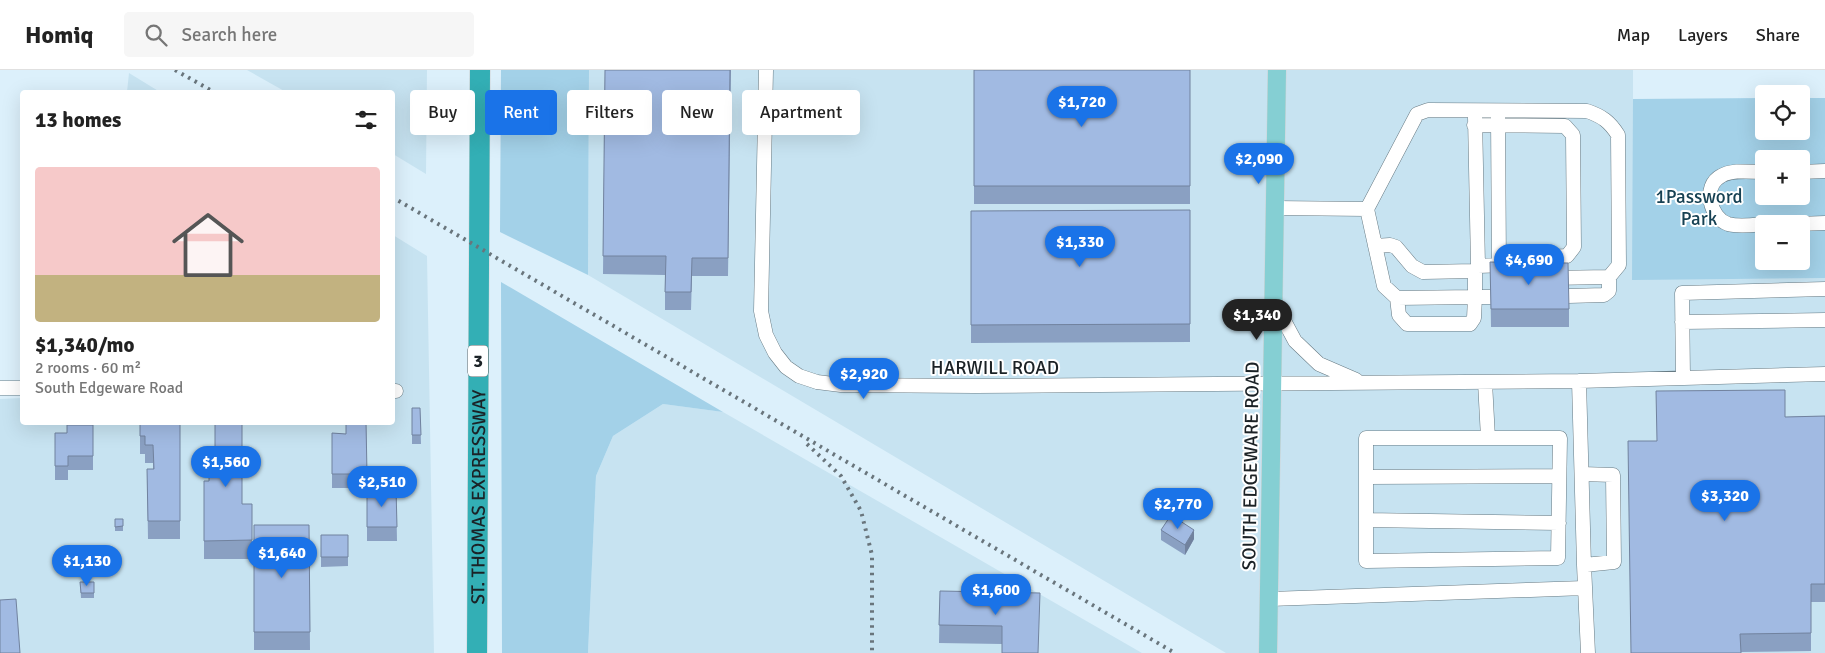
<!DOCTYPE html>
<html lang="en">
<head>
<meta charset="utf-8">
<style>
	:root { --surface:#fff; --page:#f6f6f6; --text:#222; --muted:#767676; --line:#e0e0e0; --accent:#1a73e8 }
	body { margin:0; font-family:Signika,sans-serif; background:var(--page); color:var(--text); height:100vh; display:flex; flex-direction:column; font-size:19px; white-space:nowrap }
	* { box-sizing:border-box; margin:0 }
	p { font-size:16px; color:var(--muted) }
	.icon { flex:none; width:28px; height:28px; fill:none; stroke:currentColor; stroke-width:2; stroke-linecap:round; stroke-linejoin:round }
	.map { position:relative; flex:1; overflow:hidden }
	.details { position:absolute; left:20px; top:20px; width:375px; height:335px; display:flex; flex-direction:column; background:var(--surface); border-radius:5px; box-shadow:0 5px 20px #0002 }
	.details>* { flex:none }
	.guide { position:absolute; left:410px; top:20px; width:475px; height:45px; display:flex; gap:10px }
	.buttons { position:absolute; left:1755px; top:15px; display:grid; gap:10px }
	.buttons a { display:grid; place-items:center; width:55px; height:55px; border-radius:5px; background:var(--surface); box-shadow:0 5px 20px #0002; font-size:25px }
	.price { position:absolute; translate:-50% -42px; padding:0 11px; border-radius:18px; background:var(--accent); color:#fff; font-size:16px; line-height:32px; filter:drop-shadow(0 1px 2px #0008) }
	.price::after { content:''; position:absolute; left:50%; top:30px; width:15px; height:11px; margin-left:-8px; background:inherit; clip-path:polygon(0 0,100% 0,50% 100%) }
	.price.on { background:#222; color:#fff }
	ul { padding:0; list-style:none }
	li { display:grid; align-content:center; gap:10px; height:265px; padding:0 15px }
	li+li { border-top:1px solid var(--line) }
	li span { display:grid; place-items:center; height:155px; border-radius:5px; color:#555 }
	li>.icon { margin-inline-start:auto }
	span .icon { width:90px; height:90px; fill:#fffc; stroke-width:1 }
	li b { font-size:21px }
	h2 { display:flex; justify-content:space-between; align-items:center; height:60px; padding:0 15px; font-size:21px }
	.pill { padding:0 18px; border-radius:5px; background:var(--surface); box-shadow:0 5px 20px #0002; font-size:18px; line-height:45px }
	.pill.on { background:var(--accent); color:#fff }
	header { display:flex; align-items:center; gap:30px; box-sizing:border-box; height:70px; padding:0 25px; background:var(--surface); border-bottom:1px solid var(--line) }
	header strong { font-size:24px }
	nav { display:flex; gap:28px; margin-inline-start:auto; font-size:18px }
	.search { width:350px; height:45px; background:var(--page); display:flex; align-items:center; gap:12px; box-sizing:border-box; padding:0 18px; border-radius:5px; color:var(--muted); font-size:19px }
	.map>svg:first-child { display:block }
	.built { fill:#c7e3f1 }
	.green { fill:#a3d1e8; fill-rule:evenodd }
	.lines { fill:none; stroke-linecap:round; stroke-linejoin:round }
	.minor-casing { stroke:#677a83; stroke-width:15 }
	.major-casing { stroke:#d1d3d4; stroke-width:19 }
	.highway-casing { stroke:#d1d3d4; stroke-width:21 }
	.minor { stroke:#fff; stroke-width:14 }
	.major { stroke:#85cfd3; stroke-width:18 }
	.highway { stroke:#33afb5; stroke-width:20 }
	.rail { stroke:#69757c; stroke-width:4; stroke-dasharray:2.5 5; stroke-linecap:butt }
	.wall { fill:#8aa0c2 }
	.shaded-wall { fill:#71829e }
	.building { fill:#a1bae2; stroke:#71829e }
	.labels { text-anchor:middle; stroke-width:4; stroke-linejoin:round; paint-order:stroke }
	.shield { fill:#fff; stroke:#5f6467; stroke-width:1 }
	.shield-label { font-size:18px; font-weight:bold; fill:#1b2226 }
	.park-label { font-size:19px; fill:#164153; stroke:#fff }
	.street-label { font-size:19px; fill:#1b2226; stroke:#fff }
</style>
</head>
<body>
<header>
<strong>Homiq</strong>
<div class="search"><svg class="icon" aria-label="search" viewBox="0 0 24 24"><circle cx="10" cy="10" r="6"/><path d="M15 15l6 6"/></svg>Search here</div>
<nav><a>Map</a><a>Layers</a><a>Share</a></nav>
</header>
<div class="map">
<svg width="1825" height="583" viewBox="0 0 1825 583">
	<rect width="100%" height="100%" fill="#dcf0fb"/>
	<!-- built -->
	<path class="built" d="M247 0H427L426 104 393 84 392 22H286Z
		M589 0H1633V209L1825 208V583H1226L588 205Z
		M129 3 160 22H127Z
		M393 165 427 186 434 583H0V329L22 328V352H392Z
		M663 334 723 342 1142 583H588L596 406 613 366Z"/>
	<!-- green -->
	<path class="green" d="M501 0H589L588 205 500 162Z
		M1764 28V61H1801V28H1825V208L1632 210 1633 29ZM1764 89H1801V126H1764ZM1764 154H1801V191H1764Z
		M501 212 723 342 663 334 613 366 596 406 588 583H502Z"/>
	<g class="lines">
		<!-- minor casing -->
		<g class="minor-casing">
			<path id="minor" d="M766 0 761 241 766 265 775 283 786 297 799 306 817 312 841 315 975 316 1579 311 1825 304
				M1498 46 1499 196
				M1474 55 1565 56 1573 65 1574 177 1567 186 1511 189 1506 195 1478 196
				M1764 102C1751 102 1732 99 1721 106 1702 116 1710 148 1728 154 1739 157 1753 155 1764 154
				M1801 102 1825 101
				M1275 138 1367 139
				M1798 154 1825 153
				M1375 176 1390 175 1396 177 1412 196 1423 202 1475 201
				M1568 226 1604 225 1609 221V207
				M1491 227H1475L1474 248 1470 254H1407L1399 245 1397 228 1384 216 1367 139 1417 44 1428 40 1587 41C1602 46 1610 52 1618 65L1619 195 1609 207 1549 208
				M1397 228 1475 227V201L1478 196 1475 47
				M1274 232 1295 271 1319 294 1356 310
				M1682 252 1825 250
				M1683 308 1682 223 1825 219
				M1579 311 1584 495 1588 583
				M1485 312 1488 368H1366V491L1558 488 1560 368H1488
				M0 318H22
				M392 321H396
				M1582 404 1613 405 1614 492 1584 495
				M1366 407 1559 406
				M1366 450 1559 453
				M1269 529 1585 518"/>
		</g>
		<!-- major casing -->
		<g class="major-casing">
			<path id="major" d="M1268 583 1277 0"/>
		</g>
		<!-- highway casing -->
		<g class="highway-casing">
			<g id="highway">
				<path id="s1" d="M477 583 480 0"/>
			</g>
		</g>
		<!-- minor -->
		<use href="#minor" class="minor"/>
		<!-- major -->
		<use href="#major" class="major"/>
		<!-- highway -->
		<use href="#highway" class="highway"/>
		<!-- rail -->
		<path class="rail" d="M175 0 214 22
			M392 127 1175 583
			M807 374 841 406 861 441 872 485V583"/>
	</g>
	<!-- wall -->
	<path class="wall" d="M605 0H731L728 206H692L691 240H665V205L603 204Z
		M974 0H1190V134H974Z
		M1190 140V272L971 273V141Z
		M1490 192 1569 239V257H1491Z
		M412 338H420L421 374H412Z
		M1825 346V532H1811V581L1741 582 1657 371 1785 347Z
		M140 352H180V469H148L147 399H153V393H145V384H140Z
		M366 352 367 418H332V363L346 364Z
		M93 355V400H68V410H55V363H67Z
		M204 411 242 434H252V489H204Z
		M367 418H396L397 471H367Z
		M115 449H123V461H115Z
		M254 455H309L310 580H254Z
		M1161 460 1194 469 1185 485 1161 470Z
		M321 465H348V496L321 497Z
		M80 512H94V528H81Z
		M940 521 1040 541 1002 574 939 573Z"/>
	<!-- shaded-wall -->
	<path class="shaded-wall" d="M1194 460V469L1185 485V475Z"/>
	<!-- building -->
	<path class="building" d="M605 0H730L728 188H692L691 222H665L666 186H603Z
		M974 0H1190V116H974Z
		M1190 140V254L971 255V141Z
		M1490 192 1568 193 1569 239H1491Z
		M1785 320V347L1825 346V514H1811V563L1740 564 1741 583H1631L1628 371H1657L1656 321Z
		M412 338H420L421 365H412Z
		M140 352H180V451H148L147 399H154L153 375H145V366H140Z
		M215 352H242V434H252V470L204 471V411H209V377H215Z
		M346 352H366L367 404H332V363L346 364Z
		M67 355H93V386H68V396H55V363H67Z
		M367 418H396L397 457H367Z
		M1171 445 1194 460 1185 475 1161 460Z
		M115 449H123V456L115 457Z
		M254 455H309L310 562H254Z
		M321 465H348V487H321Z
		M80 512H94V523H81Z
		M940 521 1040 523 1038 583H1002V556L939 555Z
		M16 529 20 583H0V530Z"/>
	<g class="labels">
		<!-- shield labels -->
		<rect class="shield" x="468" y="275.5" width="20" height="31" rx="4"/>
		<g class="shield-label">
			<text x="478" y="297">3</text>
		</g>
		<!-- park labels -->
		<g class="park-label">
			<text x="1699" y="133">1Password<tspan x="1699" dy="22">Park</tspan></text>
		</g>
		<!-- street labels -->
		<g class="street-label">
			<text x="995" y="304">HARWILL ROAD</text>
			<text transform="translate(1250 396) rotate(-89)" y="7">SOUTH EDGEWARE ROAD</text>
			<text dy="7" stroke="none"><textPath href="#s1" startOffset="156">ST. THOMAS EXPRESSWAY</textPath></text>
		</g>
	</g>
</svg>
<div class="buttons">
<a><svg class="icon" aria-label="locate" viewBox="0 0 24 24"><circle cx="12" cy="12" r="6"/><path d="M12 2v4M12 18v4M2 12h4M18 12h4"/></svg></a>
<a>+</a>
<a>−</a>
</div>
<b class="price" style="left:1082px;top:58px">$1,720</b>
<b class="price" style="left:1259px;top:115px">$2,090</b>
<b class="price" style="left:1080px;top:198px">$1,330</b>
<b class="price" style="left:1529px;top:216px">$4,690</b>
<b class="price on" style="left:1257px;top:271px">$1,340</b>
<b class="price" style="left:864px;top:330px">$2,920</b>
<b class="price" style="left:226px;top:418px">$1,560</b>
<b class="price" style="left:382px;top:438px">$2,510</b>
<b class="price" style="left:1725px;top:452px">$3,320</b>
<b class="price" style="left:1178px;top:460px">$2,770</b>
<b class="price" style="left:282px;top:509px">$1,640</b>
<b class="price" style="left:87px;top:517px">$1,130</b>
<b class="price" style="left:996px;top:546px">$1,600</b>
<div class="guide">
<a class="pill">Buy</a>
<a class="pill on">Rent</a>
<a class="pill">Filters</a>
<a class="pill">New</a>
<a class="pill">Apartment</a>
</div>
<section class="details">
<h2>13 homes<svg class="icon" aria-label="filters" viewBox="0 0 24 24"><path d="M4 7h16M4 17h16"/><circle cx="9" cy="7" r="2"/><circle cx="15" cy="17" r="2"/></svg></h2>
<ul>
<li><span style="background:linear-gradient(#f6c9c9 70%,#c2b280 0)"><svg class="icon" aria-label="home" viewBox="0 0 24 24"><path d="M3 11l9-7 9 7M6 9v11h12V9"/></svg></span><div><b>$1,340/mo</b><p>2 rooms · 60 m²</p><p>South Edgeware Road</p></div></li>
</ul>
</section>
</div>
</body>
</html>
